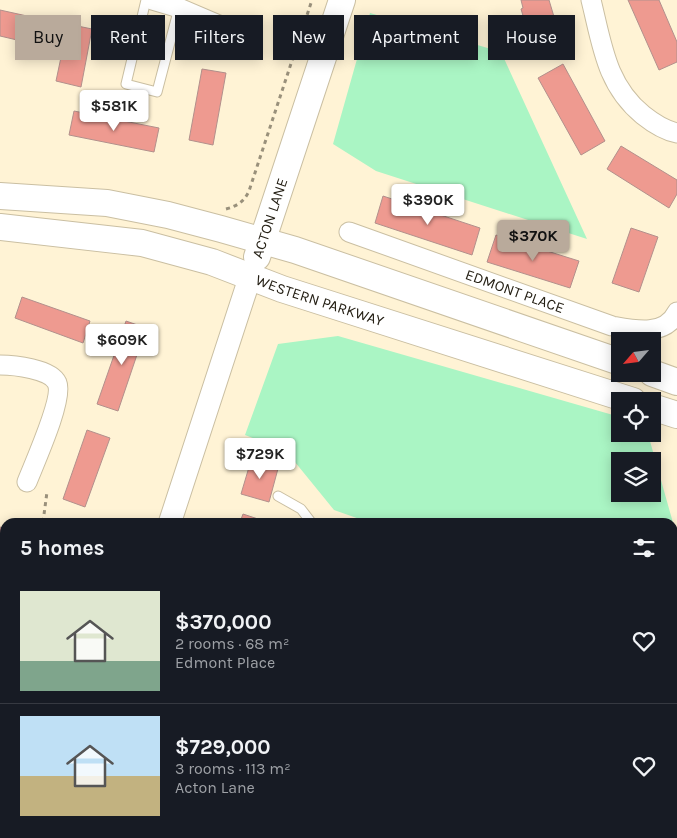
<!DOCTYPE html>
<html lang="en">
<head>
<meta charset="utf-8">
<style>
	:root { --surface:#171b24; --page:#20242c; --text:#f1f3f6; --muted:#9ea1a6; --line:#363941; --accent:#b9aa9b }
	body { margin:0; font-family:Karla,sans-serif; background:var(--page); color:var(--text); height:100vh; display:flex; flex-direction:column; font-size:19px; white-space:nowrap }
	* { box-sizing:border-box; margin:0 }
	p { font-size:16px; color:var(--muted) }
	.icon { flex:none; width:28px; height:28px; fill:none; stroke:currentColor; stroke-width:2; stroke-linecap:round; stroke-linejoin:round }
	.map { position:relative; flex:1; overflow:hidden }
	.sheet { position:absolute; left:0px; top:518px; width:678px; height:321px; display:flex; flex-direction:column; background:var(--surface); border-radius:15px 15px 0 0; box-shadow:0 2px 12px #0003 }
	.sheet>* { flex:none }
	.guide { position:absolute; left:15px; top:15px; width:648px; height:45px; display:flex; gap:10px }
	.needle { width:32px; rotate:242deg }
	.tools { position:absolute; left:611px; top:332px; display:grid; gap:10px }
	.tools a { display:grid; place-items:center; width:50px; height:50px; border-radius:0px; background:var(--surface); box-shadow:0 2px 12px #0003; font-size:25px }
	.price { position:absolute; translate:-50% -42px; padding:0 11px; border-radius:5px; background:#fff; color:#222; font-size:16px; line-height:32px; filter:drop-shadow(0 1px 2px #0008) }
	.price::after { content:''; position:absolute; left:50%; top:30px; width:15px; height:11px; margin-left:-8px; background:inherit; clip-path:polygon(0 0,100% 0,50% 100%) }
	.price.current { background:var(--accent); color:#111 }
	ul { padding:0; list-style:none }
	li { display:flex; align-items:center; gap:15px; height:125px; padding:0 20px }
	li+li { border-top:1px solid var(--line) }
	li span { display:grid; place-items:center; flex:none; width:140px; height:100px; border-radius:0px; color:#555 }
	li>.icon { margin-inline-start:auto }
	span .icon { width:60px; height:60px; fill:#fffc; stroke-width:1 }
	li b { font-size:21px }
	h2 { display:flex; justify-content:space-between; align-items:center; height:60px; padding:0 20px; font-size:21px }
	.chip { padding:0 18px; border-radius:0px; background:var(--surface); box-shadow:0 2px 12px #0003; font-size:18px; line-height:45px }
	.chip.current { background:var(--accent); color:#111 }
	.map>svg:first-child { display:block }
	.green { fill:#aaf5c4; fill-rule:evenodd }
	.building { fill:#ee9a90; stroke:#b2908c }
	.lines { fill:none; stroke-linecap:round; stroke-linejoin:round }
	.service-casing { stroke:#cabfa2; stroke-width:11 }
	.minor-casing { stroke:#cabfa2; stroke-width:21 }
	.tertiary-casing { stroke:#cabfa2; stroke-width:24 }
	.secondary-casing { stroke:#cabfa2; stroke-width:28 }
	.path { stroke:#99907b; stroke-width:3; stroke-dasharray:4 4; stroke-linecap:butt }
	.service { stroke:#fff; stroke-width:9 }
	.minor { stroke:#fff; stroke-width:19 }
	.tertiary { stroke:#fff; stroke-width:22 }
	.secondary { stroke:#fff; stroke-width:26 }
	.labels { text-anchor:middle; stroke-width:4; stroke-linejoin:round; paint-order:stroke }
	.street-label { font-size:15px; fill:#262116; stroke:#fff }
</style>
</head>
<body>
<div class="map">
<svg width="677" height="838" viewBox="0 0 677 838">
	<rect width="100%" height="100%" fill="#fff3d5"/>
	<!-- green -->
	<path class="green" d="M370 13 501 52 587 239 376 171 333 144Z
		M338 336 620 417V434H648L677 537V588L673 587 672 522H368L334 510 286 451 245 435 278 344ZM620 461H652V494H620Z"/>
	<!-- building -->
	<path class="building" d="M521 0H549L563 47 535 56 521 9 523 8Z
		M628 0H659L677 42V62L659 70Z
		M0 10 36 18 30 43 0 36Z
		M68 24 92 29 81 87 56 81Z
		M563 64 605 141 581 155 538 78Z
		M202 69 226 73 213 145 189 140Z
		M74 111 159 128 154 152 69 135Z
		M621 146 677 180V194L669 208 607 169Z
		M383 196 480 228 472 255 375 223Z
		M631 228 658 237 639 292 612 283Z
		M496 235 579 261 570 288 487 262Z
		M22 297 90 321 83 343 15 318Z
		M126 321 146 328 118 411 97 404Z
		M87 430 110 438 85 507 63 499Z
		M252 457 279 465 269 502 241 494Z
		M243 514 267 522H240Z
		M0 527 5 529V553L0 552Z
		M677 650V740L672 724V651Z
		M5 682V756L0 755V698Z
		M185 834H197L195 838Z
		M200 834H221L219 838H212Z
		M260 834H286L299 838H259Z
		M566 834H614L601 838H567Z"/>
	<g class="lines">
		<!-- service casing -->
		<g class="service-casing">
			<path id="service" d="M146 0 126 84 157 92 179 8
				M278 496 301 509 311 522"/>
		</g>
		<!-- minor casing -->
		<g class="minor-casing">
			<g id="minor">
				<path d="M152 0 179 8 235 32"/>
				<path d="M591 0C602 44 606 85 643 115 653 123 663 130 677 133"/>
				<path id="s1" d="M349 232 612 326C634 330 665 337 677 312"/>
				<path d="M0 365C14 365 51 369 57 383 64 398 34 464 27 482"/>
				<path d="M0 819 5 820"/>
				<path d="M46 834 60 838"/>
			</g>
		</g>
		<!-- tertiary casing -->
		<g class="tertiary-casing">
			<path id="tertiary" d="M170 522 250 277
				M65 838 66 834"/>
		</g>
		<!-- secondary casing -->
		<g class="secondary-casing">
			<g id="secondary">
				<path d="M0 196 107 203 168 215 221 229 295 250 620 362"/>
				<path id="s2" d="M0 227 142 243 212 262 282 289 633 401"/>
				<path id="s3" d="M257 257 342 0"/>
				<path d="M652 373 677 382"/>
				<path d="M652 407 677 415"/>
			</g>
		</g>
		<!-- path -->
		<path class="path" d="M226 209C237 206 244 202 249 191L312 0
			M43 522 47 492"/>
		<!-- service -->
		<use href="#service" class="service"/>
		<!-- minor -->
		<use href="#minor" class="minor"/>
		<!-- tertiary -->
		<use href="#tertiary" class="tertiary"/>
		<!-- secondary -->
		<use href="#secondary" class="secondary"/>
	</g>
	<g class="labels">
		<!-- street labels -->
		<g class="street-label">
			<text dy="5" stroke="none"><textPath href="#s3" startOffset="41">ACTON LANE</textPath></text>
			<text dy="5" stroke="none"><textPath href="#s1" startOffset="176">EDMONT PLACE</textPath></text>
			<text dy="5" stroke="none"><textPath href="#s2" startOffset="330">WESTERN PARKWAY</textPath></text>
		</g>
	</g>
</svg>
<div class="tools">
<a><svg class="needle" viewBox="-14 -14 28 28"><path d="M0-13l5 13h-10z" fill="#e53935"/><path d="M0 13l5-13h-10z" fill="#9ea1a6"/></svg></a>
<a><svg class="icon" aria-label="locate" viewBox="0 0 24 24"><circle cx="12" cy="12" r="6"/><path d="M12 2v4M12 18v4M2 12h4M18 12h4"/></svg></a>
<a><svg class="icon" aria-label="layers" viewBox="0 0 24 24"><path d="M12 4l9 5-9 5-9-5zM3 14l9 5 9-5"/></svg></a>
</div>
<b class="price" style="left:114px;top:132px">$581K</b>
<b class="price" style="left:428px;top:226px">$390K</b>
<b class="price current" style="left:533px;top:262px">$370K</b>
<b class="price" style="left:122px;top:366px">$609K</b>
<b class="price" style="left:260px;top:480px">$729K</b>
<div class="guide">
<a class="chip current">Buy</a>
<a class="chip">Rent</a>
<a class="chip">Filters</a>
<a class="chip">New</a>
<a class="chip">Apartment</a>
<a class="chip">House</a>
</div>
<section class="sheet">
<h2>5 homes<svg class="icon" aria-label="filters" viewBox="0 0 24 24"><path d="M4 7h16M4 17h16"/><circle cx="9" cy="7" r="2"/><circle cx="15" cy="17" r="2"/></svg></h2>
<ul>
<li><span style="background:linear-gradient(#dfe7d0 70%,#7fa58c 0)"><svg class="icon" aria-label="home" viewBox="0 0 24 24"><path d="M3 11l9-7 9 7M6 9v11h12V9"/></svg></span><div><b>$370,000</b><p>2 rooms · 68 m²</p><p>Edmont Place</p></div><svg class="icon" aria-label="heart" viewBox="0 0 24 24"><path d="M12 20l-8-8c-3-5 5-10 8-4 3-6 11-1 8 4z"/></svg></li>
<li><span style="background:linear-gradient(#bfe0f5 60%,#c2b280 0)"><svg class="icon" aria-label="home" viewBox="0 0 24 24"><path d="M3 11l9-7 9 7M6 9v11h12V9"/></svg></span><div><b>$729,000</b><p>3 rooms · 113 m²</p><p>Acton Lane</p></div><svg class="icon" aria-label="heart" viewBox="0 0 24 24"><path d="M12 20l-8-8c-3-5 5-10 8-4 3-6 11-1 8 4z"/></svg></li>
</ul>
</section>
</div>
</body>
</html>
